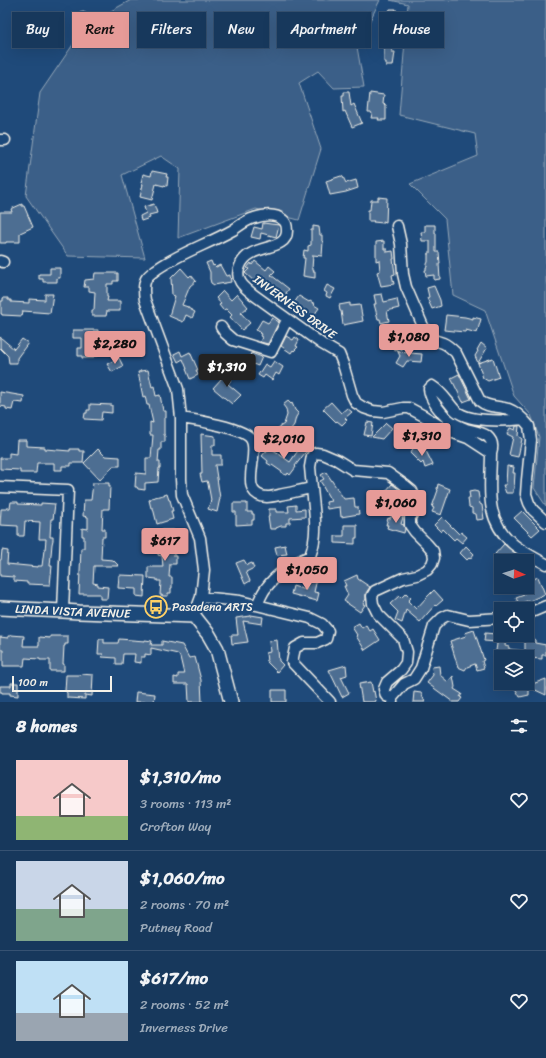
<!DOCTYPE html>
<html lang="en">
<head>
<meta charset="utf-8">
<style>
	:root { --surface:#17385c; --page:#244365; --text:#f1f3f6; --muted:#9eacbb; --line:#365272; --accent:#e69b98 }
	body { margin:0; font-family:Sriracha,sans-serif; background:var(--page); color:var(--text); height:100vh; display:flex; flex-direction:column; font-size:15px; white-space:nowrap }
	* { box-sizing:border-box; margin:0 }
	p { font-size:13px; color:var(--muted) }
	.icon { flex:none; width:22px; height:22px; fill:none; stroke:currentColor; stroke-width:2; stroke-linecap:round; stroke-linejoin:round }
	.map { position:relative; height:702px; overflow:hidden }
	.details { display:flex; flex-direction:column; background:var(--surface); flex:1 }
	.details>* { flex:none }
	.top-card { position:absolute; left:12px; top:12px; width:522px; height:36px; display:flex; gap:8px }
	.needle { width:26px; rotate:93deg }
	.buttons { position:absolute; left:494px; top:554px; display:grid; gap:8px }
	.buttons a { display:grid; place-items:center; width:40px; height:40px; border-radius:0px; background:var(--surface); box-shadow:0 4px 16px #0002,0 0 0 1px var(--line); font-size:20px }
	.scale { position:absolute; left:12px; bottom:10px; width:100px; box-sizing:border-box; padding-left:4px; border:2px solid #f4f1e8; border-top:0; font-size:11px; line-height:14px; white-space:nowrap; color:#f4f1e8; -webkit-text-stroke:3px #1f4a7a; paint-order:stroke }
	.price { position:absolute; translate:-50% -34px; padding:0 9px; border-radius:4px; background:var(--accent); color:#111; font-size:13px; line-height:26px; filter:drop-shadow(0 1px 2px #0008) }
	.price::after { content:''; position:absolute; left:50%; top:24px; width:12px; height:9px; margin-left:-6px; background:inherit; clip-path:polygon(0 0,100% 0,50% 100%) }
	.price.selected { background:#222; color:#fff }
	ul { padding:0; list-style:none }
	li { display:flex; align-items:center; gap:12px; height:100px; padding:0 16px }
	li+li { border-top:1px solid var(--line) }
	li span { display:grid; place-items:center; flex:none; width:112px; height:80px; border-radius:0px; color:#555 }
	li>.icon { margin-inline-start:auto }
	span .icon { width:48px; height:48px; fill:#fffc; stroke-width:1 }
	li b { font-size:17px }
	h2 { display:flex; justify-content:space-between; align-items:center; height:48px; padding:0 16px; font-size:17px }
	.chip { padding:0 14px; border-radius:0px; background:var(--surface); box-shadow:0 4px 16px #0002,0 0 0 1px var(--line); font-size:14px; line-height:36px }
	.chip.selected { background:var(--accent); color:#111 }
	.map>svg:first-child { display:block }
	.green { fill:#3a5f88; stroke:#97a8b8 }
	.building { fill:#4d6e92; stroke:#f4f1e8 }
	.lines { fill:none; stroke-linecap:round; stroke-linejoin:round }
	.minor-casing { stroke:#f4f1e8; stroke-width:13 }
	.major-casing { stroke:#f4f1e8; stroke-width:16 }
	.minor { stroke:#1f4a7a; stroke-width:10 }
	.major { stroke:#1f4a7a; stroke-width:13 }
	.labels { text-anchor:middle; stroke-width:4; stroke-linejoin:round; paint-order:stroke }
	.street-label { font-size:12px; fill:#f4f1e8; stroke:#1f4a7a }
	.poi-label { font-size:12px; fill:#f4f1e8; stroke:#1f4a7a; text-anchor:start }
</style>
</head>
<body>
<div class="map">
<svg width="546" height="702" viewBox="0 0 546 702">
	<rect width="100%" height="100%" fill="#1f4a7a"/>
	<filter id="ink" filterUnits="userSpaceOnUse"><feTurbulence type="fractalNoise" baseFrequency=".025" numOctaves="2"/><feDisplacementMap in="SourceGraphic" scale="8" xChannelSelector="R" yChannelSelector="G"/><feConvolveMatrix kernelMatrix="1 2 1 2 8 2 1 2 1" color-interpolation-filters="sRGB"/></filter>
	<g filter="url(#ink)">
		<!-- green -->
		<path class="green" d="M131 0H380L357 47 364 87 334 88 318 71 299 83 321 149 299 220 256 209 178 238 180 169 161 156 122 175 145 258 68 256 26 196 40 93 87 24Z
			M390 0H546V506L534 488 539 437 531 415 514 396 485 310 453 295 445 219 410 184 478 156 475 134 399 115 408 4Z"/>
		<!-- building -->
		<path class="building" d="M390 9H396L395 26H392L391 40 392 52H395L393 66H386V62H384V49L380 44H378L379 23 388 24V14Z
			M85 12 87 24 79 25 77 13Z
			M49 28 58 36 52 44 46 39 45 41 41 37Z
			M344 92H349L351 106 354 104 362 123 352 127 345 111 343 112 342 96H344Z
			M370 93 384 95 383 104 386 105V120H378L379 118H371L372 114 371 112H368Z
			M152 171 167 174 166 177H168L167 186 164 185V186L156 184 152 200 140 197 143 184 141 183 143 174 151 176Z
			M341 176 343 177 346 183 356 180 358 188 346 192 330 195 326 181Z
			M378 197 387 198 386 222 383 221V223L373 222 374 221H368V210H370L371 200H378Z
			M22 204V206H24L33 227 20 233V242H6V243H0V212H12L11 209Z
			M154 204 157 213 149 215 150 218 141 221 140 216 146 213 144 207Z
			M263 223 279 225 276 237 261 233 260 239 251 237 254 227 262 229Z
			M425 225H435V233H436V252H439L440 264H439L440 279 434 280V275L426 276 425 270H426V267H427V264L428 262V254L430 253V241H422L421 232H425Z
			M313 226 319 227 320 235H322V241L323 242 322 256 313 255 312 269H314L313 271H315V278L303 276 305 258H303L304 250 308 251V246L311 245V230H313Z
			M384 241V249H387V252L393 251 394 259H393L395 274 392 275 394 284 381 286 377 272 380 271 379 260 376 261V242Z
			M211 261 213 266 214 265 216 267 220 265 226 276 230 275 231 282 214 285 211 283 210 279V272L206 263Z
			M255 261 266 270 269 266 275 271 271 275 289 289 286 293H287L284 298 273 291 274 290 268 286V285L259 277 255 282 245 273 249 269 247 268 251 263 252 265Z
			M50 268H60V278H57V282H43V279H39V274H50Z
			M181 268 189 277 191 275 196 281 190 286 182 305 188 307V308L195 312 192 318 186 315 183 322 169 316 175 296 172 295 171 278Z
			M95 273H118V281H113V284H107V297H108L107 301H120V311H107L106 316H92V310H94L95 292 89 291V287H84L85 280 94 279Z
			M327 285 335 289 330 298 326 296 327 293 324 291Z
			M434 286 440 300 441 306 432 309 427 298 429 297 427 288Z
			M223 291 231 300 237 294 248 307 241 313 250 323 242 330 230 317 232 315 226 309 223 310 219 305 221 304 216 298Z
			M45 294H53L50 313 23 311 22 316 2 315V314H1V301H3V298H8V300H11V302L29 303V299L45 300Z
			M382 294 384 302 397 299 399 308 387 311 389 321 381 323 380 319H378L374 304H376L374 295Z
			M299 296 309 302 310 301 315 304 314 305 319 308 314 315 313 316 294 303Z
			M350 303V306L360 305 363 321 343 325 341 311H340L339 305Z
			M446 315 465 317 473 319V317L481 319 477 333 466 330 465 332 444 330Z
			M272 318 279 322 268 344 260 342 262 337 260 336 261 334 259 333 260 332 256 330 262 320 268 323Z
			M73 330H98L97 356H93V358H82V356H78V348H82V338H73Z
			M286 336 293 340 295 337 299 340 296 346 298 347 294 351 293 350 291 353 281 346Z
			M0 337 14 349 22 339 28 343 17 358V363H9L8 356 0 348Z
			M405 338 408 345 398 351 397 349 395 350 392 344Z
			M481 343 487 348 478 363 475 356 478 351 477 350Z
			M180 351 182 356 190 352 198 370H196L198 375 190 379 186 369H187L183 359 178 362 174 354Z
			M398 352 422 354 421 362 407 361 403 367 396 363 400 356Z
			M251 353 262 357 258 366 248 362Z
			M119 358 123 366 112 372 107 364Z
			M493 358 499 377 488 381 483 378 478 363Z
			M274 361 283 367 279 375 276 373 272 380 265 375 263 378 258 375 265 364 270 367Z
			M148 370 152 387 154 386 156 396 160 395 163 411H166V418H164V435H165V442H161V450H159L158 462H160V468H159L158 482 145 483V490L138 489 137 487H135L136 473 146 474V458H151L153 435H150V422L153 423 149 405H147L145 396 143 397 138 372H140V371Z
			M223 372 225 373 227 372 233 377 228 384 241 395 232 404 213 388 221 379 219 377Z
			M459 374 471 399 463 402 451 378Z
			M0 392 24 396 23 403 14 402 12 410 6 409V407L0 406Z
			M288 401 291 404 292 403 295 410 298 413V414L296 417 294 425 291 429 287 433 281 435 278 428 284 424 287 415 286 409 283 405Z
			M331 402 341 413 347 408 352 412 345 418 347 420 342 425 337 421 336 422 323 409Z
			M90 404 112 405V413L102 412 101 420 84 419 85 413H87V410H90Z
			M367 422 373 423 371 436 364 435Z
			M386 423 392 428 382 439 372 437Z
			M516 426H519L518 436 522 439 518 457 509 455 513 437 507 434 510 428 515 430Z
			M201 434 215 436V445H212V455H221V465H215L220 498 217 512 208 509 211 500 208 484 207 481 202 482 200 474H202Z
			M17 440H26V446L45 447V449L70 451V449H79V451H84L83 463H71V466H62V470H54V463H37L36 473H20V470L0 469V458H9V453L16 454Z
			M302 445 308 449 295 466 296 467 290 475 288 473 287 475 283 474 282 472 272 465V466L267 463 268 461 262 456 266 451V452L270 448 280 454V455L290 462Z
			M415 446 422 453 426 451 433 465 425 468 423 462 421 464 410 453Z
			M98 449 105 456 120 457V466H113L100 480 84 463Z
			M507 466 514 467 513 473H515L514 489H513V493H506L503 485H506Z
			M326 472 344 499 354 498 355 507H358L359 514 341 517 340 507 327 509 326 502 331 501 323 487H324L320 481 324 479 321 475Z
			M93 483H109V486H110L109 509H103L102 529H105V537H102L101 559 113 560 119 566H94L93 583 98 584V586L108 587 107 599H100V594H79L81 548H84V536H82V528L88 529V517L83 516 84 500H91Z
			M392 484 405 494 402 497 403 499 400 503 396 500 395 502 387 496 389 494 386 491Z
			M438 484 450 489 441 515 432 512 434 508 432 507 438 490 437 489Z
			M474 491 478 492 480 504 482 505 484 519 477 520 476 514 472 513V508L469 507 468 498H470L469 492Z
			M167 494 169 500H170L173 511H171L173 519 157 524 153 508H151L149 500 151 499V498Z
			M11 502H18V504L41 505V503L55 504 53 519H51L50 537H53V540L52 544 50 566H52L50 585 27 584V582L14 581V577L0 576V560H1L2 550 8 551 7 564 38 567V566H42L44 550H45L46 539H39L40 522 25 521 24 536H18V526L0 525 1 509H7V508H10Z
			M233 503H247V512H252V514H254V520H252V524L236 525V512H233Z
			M296 505V510L305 509V517L290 518V523H286V526H281L276 528V529H270L268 516H269V509H276V512H289L288 506Z
			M522 511 540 529 532 536 514 518Z
			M399 516 403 517 401 524 404 525 405 529 404 533 390 529 387 528 388 525H386L388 518 390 519V517Z
			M442 517 459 534 461 532 467 537 462 543 456 538 454 540 443 529 441 532 434 525Z
			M344 525H357V538H355V544L335 543V536H344Z
			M161 530H174V556H176V564H170L169 577H172V588H171V593H168V596H162V595H160L161 581H157V579L148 578V567H163L162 556 158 555V544H161Z
			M504 544 520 557 516 561H504L495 554Z
			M285 545 287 554 277 555 275 547Z
			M466 546 474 554 470 559 469 558 467 560 460 553Z
			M244 560 247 565 252 563 254 568 246 572 250 581 245 584 236 563Z
			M119 575 145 576 144 597 136 596V589L118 588Z
			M357 575 358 579 370 587 366 593V599L363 604 365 605 360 612 344 601 348 595 344 586H346L344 581Z
			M309 577 317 579 314 592 319 593 317 601 291 594 293 586 306 590Z
			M538 577 545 594 527 602V601L519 604 516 598 524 595 521 587H527V582Z
			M434 590 443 600 436 606 435 605 420 622 406 610 402 623 395 620 398 612 390 604 399 596 401 598 406 593 411 598 408 601 416 609 426 598Z
			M251 615 263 617 262 624 243 621 248 642 232 644 231 635H238L236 618 251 616Z
			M359 623 362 628 366 625 370 631 373 629 380 640 365 650 356 636 357 635 352 627Z
			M474 630 484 660 482 661 484 668 477 670 475 664 467 667 465 670 458 667 450 641 466 636 465 633Z
			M485 633 506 635 505 646 509 647V649L525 651V638L535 639V643L546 645V655H542V659L528 658V657H501V658L495 657 497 644 496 642 484 641Z
			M11 635 24 636 23 646H39V637L50 638V636H68V644H65V646H64L63 664H64V671H50V660H40V659L25 658 24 666H3V650H0V637L8 638V636H11Z
			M99 639H104V643H118L119 639 145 641V640L152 641 151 645H162V641L182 645 189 658 195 657 201 680 202 702H189L188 684H174V677L178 678V674H184L180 657 178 654 151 648V655L145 654V657H141V663L134 662 135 654H123L122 664H116V658L102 657 103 654H98Z
			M277 640 279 661 283 665 277 672 267 662 266 653 270 652 269 641Z
			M346 665 347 675 341 677 349 693 342 697 329 670Z
			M439 666 440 675 448 682 453 676 455 687 454 689 462 694 460 697 462 698 459 702H453L427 683 433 675 432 667Z
			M81 674 93 675 92 696 85 695V699L67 698V693L66 691H65L66 675H81Z
			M546 679V695L529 687V695L520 697 512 683H527V686Z
			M371 682 373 692 374 691 376 701H375V702H362L359 684Z
			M11 683H18V696L10 695V693H2V692H0V686H11Z
			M272 690H286V702H272Z
			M136 692 155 694 154 702H135Z
			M414 692 421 693 425 702H413Z"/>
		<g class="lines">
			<!-- minor casing -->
			<g class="minor-casing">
				<path id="minor" d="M0 140H5
					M397 226 401 244 403 274 406 287 426 333C432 341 435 340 443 343 448 345 452 349 456 353L480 401C487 407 495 406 504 408 512 409 517 413 523 419
					M0 261 3 262
					M221 327 225 333 233 340 271 352 287 320
					M181 418C196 420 244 428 251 439 261 454 236 495 267 497 271 497 275 496 279 495 290 493 301 490 312 488L310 467 312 456 316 453 323 454 337 460 353 470 388 473 406 486 412 491 417 503 416 508 410 518V525L415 532 427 544 433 551 434 558 432 564 427 570 417 575 403 578 388 585 375 591 372 596 373 604 378 614 403 639 407 652 406 663 401 670 387 682 384 689 386 696 392 698
					M491 453C491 487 483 517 512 543 521 551 535 558 546 564
					M0 487 68 490 63 611
					M201 597 240 601 310 618 322 624 328 631 326 639 317 643H304L295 648 292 662 330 702
					M257 605C260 599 262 593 266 588 277 573 294 563 310 556 319 533 314 512 312 488
					M527 614 546 606
					M194 616 201 597 204 570 200 538 182 495 181 479V418L178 389 145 300C144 294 143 285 146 279 148 275 153 272 157 269 180 253 208 244 233 230 239 226 246 220 254 218 263 215 275 213 283 220 286 222 287 226 287 231 287 253 249 242 240 266 234 280 244 287 254 295L322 344 339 354 343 364 352 395 356 403 364 408 373 411 383 412 403 408H409L424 416 448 431 468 438 491 453C493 447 493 441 487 436 481 432 473 431 466 429 461 427 454 424 449 420 441 413 430 400 429 389L432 386C442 392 447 401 454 409 466 423 506 421 523 419L529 426 531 440 527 480 526 494 529 503 533 510 546 522
					M392 702V698L404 684 414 679 421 668 434 626 442 618 448 615 469 620 501 618"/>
			</g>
			<!-- major casing -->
			<g class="major-casing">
				<g id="major">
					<path id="s1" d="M0 608 63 611 79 612 194 616 209 635 217 649 231 702"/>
				</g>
			</g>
			<!-- minor -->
			<use href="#minor" class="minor"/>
			<!-- major -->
			<use href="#major" class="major"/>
		</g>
	</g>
	<!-- icons -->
	<defs>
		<g id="bus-ring" transform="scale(1.15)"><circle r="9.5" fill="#1f4a7a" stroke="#ffd166" stroke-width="1.5"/><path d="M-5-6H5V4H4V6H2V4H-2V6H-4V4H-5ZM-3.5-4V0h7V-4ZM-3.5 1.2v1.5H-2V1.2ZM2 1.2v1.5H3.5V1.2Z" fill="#ffd166"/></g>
	</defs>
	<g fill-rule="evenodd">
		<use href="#bus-ring" x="156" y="607"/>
	</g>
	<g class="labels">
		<!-- street labels -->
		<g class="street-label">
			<text transform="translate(295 307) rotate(36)" y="4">INVERNESS DRIVE</text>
			<text dy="4" stroke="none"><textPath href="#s1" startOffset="73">LINDA VISTA AVENUE</textPath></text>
		</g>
		<!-- poi labels -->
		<g class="poi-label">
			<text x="172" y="611">Pasadena ARTS</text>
		</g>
	</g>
</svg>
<div class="buttons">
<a><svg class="needle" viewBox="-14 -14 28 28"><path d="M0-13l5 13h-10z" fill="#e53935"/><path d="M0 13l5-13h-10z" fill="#9eacbb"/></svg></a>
<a><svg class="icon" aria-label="locate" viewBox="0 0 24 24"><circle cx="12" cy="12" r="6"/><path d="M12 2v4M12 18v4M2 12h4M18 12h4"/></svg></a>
<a><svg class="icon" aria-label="layers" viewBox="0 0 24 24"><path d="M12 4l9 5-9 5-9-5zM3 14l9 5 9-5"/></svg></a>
</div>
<div class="scale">100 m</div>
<b class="price" style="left:409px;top:358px">$1,080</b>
<b class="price" style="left:115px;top:365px">$2,280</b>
<b class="price selected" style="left:227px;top:388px">$1,310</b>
<b class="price" style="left:422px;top:457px">$1,310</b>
<b class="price" style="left:284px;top:460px">$2,010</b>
<b class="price" style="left:396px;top:524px">$1,060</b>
<b class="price" style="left:165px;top:562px">$617</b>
<b class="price" style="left:307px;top:591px">$1,050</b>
<div class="top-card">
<a class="chip">Buy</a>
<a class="chip selected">Rent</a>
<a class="chip">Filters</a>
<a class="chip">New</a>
<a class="chip">Apartment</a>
<a class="chip">House</a>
</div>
</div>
<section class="details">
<h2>8 homes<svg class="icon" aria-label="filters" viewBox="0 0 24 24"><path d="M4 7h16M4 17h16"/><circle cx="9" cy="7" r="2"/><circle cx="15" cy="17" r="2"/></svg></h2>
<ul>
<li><span style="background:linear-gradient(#f6c9c9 70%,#8fb573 0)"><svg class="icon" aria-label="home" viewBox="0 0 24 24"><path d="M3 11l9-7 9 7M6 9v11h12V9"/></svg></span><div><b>$1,310/mo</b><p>3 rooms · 113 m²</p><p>Crofton Way</p></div><svg class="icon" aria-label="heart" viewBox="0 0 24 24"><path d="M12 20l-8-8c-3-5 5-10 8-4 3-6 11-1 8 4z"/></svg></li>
<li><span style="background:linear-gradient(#c9d6e8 60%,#7fa58c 0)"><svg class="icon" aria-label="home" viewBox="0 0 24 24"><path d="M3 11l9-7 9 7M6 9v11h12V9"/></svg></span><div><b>$1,060/mo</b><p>2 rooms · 70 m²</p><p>Putney Road</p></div><svg class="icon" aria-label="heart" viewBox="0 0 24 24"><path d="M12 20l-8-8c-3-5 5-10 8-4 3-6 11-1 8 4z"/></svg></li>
<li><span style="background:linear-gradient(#bfe0f5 65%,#9aa5b1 0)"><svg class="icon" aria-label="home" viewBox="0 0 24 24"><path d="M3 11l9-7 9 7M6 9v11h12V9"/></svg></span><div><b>$617/mo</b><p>2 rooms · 52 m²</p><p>Inverness Drive</p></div><svg class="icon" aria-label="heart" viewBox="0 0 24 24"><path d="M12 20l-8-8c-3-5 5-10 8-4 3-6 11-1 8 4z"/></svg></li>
</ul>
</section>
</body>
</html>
